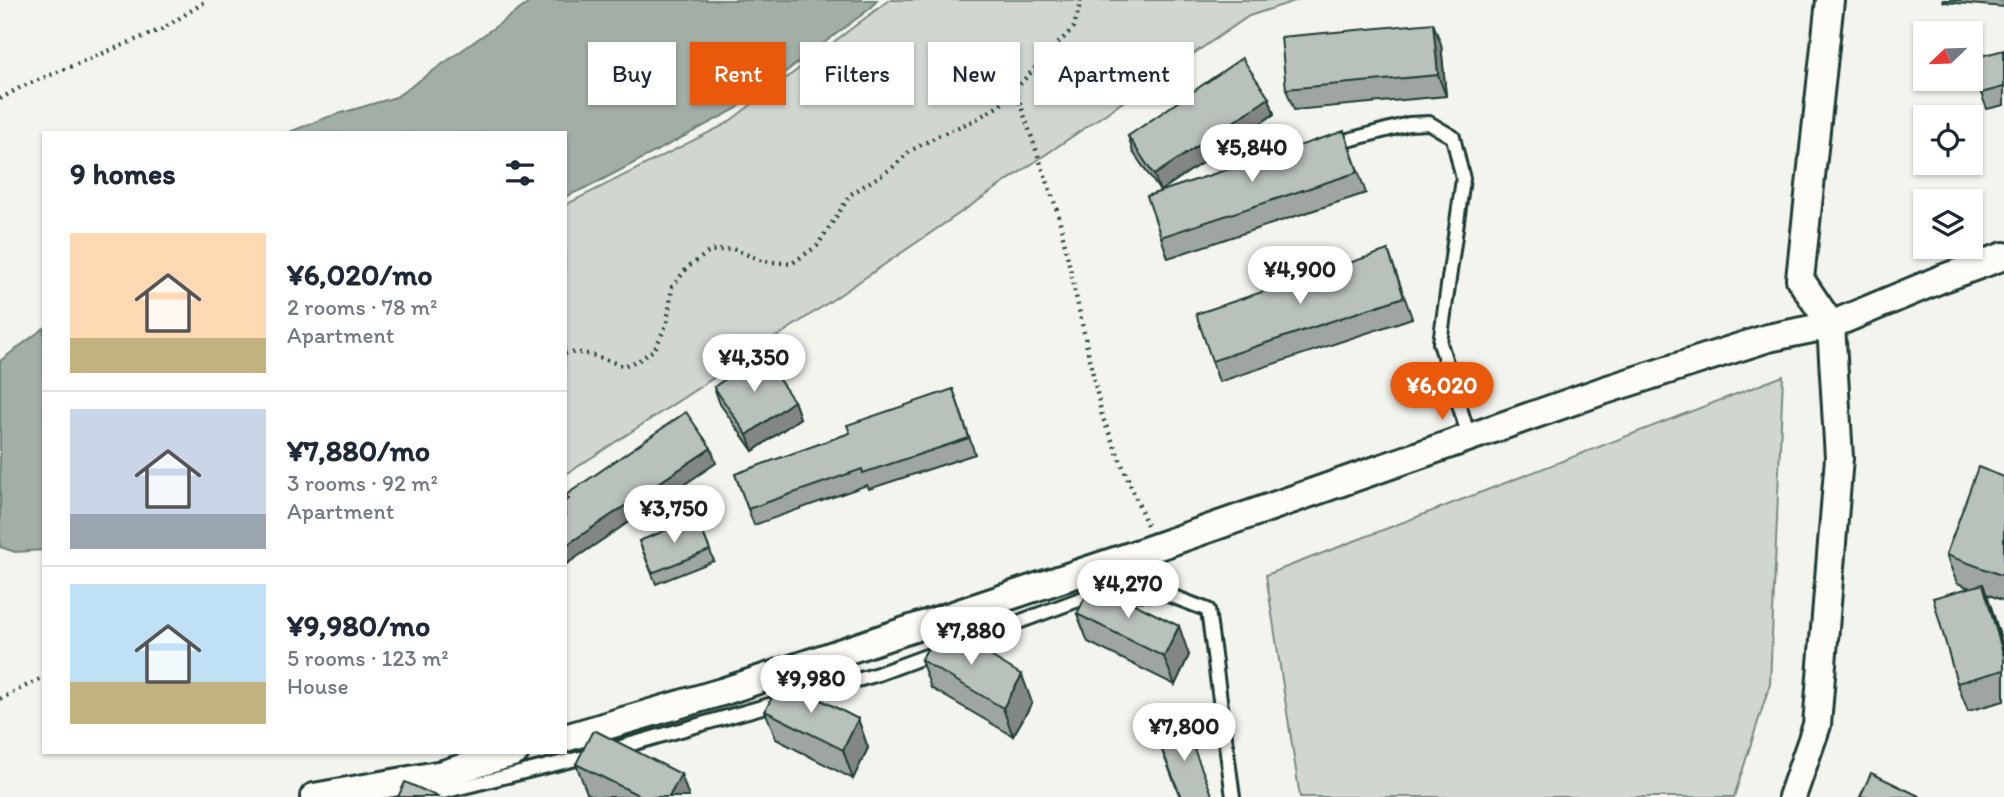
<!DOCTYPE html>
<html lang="en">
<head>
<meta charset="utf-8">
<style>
	:root { --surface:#fff; --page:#f2f2f3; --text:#1f2937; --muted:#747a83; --line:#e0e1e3; --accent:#ea580c }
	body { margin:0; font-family:Itim,sans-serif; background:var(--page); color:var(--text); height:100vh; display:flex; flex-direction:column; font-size:26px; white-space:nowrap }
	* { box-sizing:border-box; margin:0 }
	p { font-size:23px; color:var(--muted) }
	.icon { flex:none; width:38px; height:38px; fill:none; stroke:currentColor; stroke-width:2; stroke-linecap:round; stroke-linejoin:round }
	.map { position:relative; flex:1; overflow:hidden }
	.side { position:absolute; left:42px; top:131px; width:525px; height:623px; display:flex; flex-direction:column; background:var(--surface); border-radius:0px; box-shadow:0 2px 5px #0004 }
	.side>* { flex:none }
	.hud { position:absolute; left:588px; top:42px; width:665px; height:63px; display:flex; gap:14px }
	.needle { width:46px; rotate:247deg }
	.fabs { position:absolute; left:1913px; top:21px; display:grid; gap:14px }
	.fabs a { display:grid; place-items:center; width:70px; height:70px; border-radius:0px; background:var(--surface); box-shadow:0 2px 5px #0004; font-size:35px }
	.price { position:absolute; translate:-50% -60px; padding:0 16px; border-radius:24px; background:#fff; color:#222; font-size:23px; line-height:46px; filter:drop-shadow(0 2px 4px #0008) }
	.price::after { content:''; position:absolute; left:50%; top:42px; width:21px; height:16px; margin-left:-10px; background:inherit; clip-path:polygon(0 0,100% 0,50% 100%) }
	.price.active { background:var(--accent); color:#fff }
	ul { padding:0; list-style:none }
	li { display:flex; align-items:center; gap:21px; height:175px; padding:0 28px }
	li+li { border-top:2px solid var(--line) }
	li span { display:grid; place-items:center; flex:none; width:196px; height:140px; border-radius:0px; color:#555 }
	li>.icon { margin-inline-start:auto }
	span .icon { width:84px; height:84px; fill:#fffc; stroke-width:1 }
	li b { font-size:30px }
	h2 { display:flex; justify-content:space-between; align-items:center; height:84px; padding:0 28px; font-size:30px }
	.chip { padding:0 24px; border-radius:0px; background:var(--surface); box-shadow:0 2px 5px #0004; font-size:24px; line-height:63px }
	.chip.active { background:var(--accent); color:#fff }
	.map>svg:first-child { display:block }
	.green { fill:#d1d6d1; stroke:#788a82; stroke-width:2 }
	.water { fill:#a3aea7; stroke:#6e8179; stroke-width:2 }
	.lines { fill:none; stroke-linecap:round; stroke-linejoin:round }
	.service-casing { stroke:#1f3d34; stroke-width:18 }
	.minor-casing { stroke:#1f3d34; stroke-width:32 }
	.path { stroke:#1f3d34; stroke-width:4.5; stroke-dasharray:2 5; stroke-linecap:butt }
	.service { stroke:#fdfcf7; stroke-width:12 }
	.minor { stroke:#fdfcf7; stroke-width:26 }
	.wall { fill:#9fa6a1; stroke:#1f3d34; stroke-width:2 }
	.shaded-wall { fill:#828783; stroke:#1f3d34; stroke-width:2 }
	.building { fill:#b9c1bb; stroke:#1f3d34; stroke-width:2 }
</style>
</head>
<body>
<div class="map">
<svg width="2004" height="797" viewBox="0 0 2004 797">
	<rect width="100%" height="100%" fill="#f4f4ef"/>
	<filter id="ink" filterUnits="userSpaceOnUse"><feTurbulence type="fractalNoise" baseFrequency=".0143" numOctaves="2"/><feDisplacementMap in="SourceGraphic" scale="14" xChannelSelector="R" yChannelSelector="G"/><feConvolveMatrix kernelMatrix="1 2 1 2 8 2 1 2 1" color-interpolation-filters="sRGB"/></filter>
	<g filter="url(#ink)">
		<!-- green -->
		<path class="green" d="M889 0H1298L1249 16 822 307 565 475V205L726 124Z
			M1783 376 1770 684 1734 797H1300L1266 575Z"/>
		<!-- water -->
		<path class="water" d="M533 0H877L872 7 736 109 596 183 565 197V133H287L328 117 396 97Z
			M44 328V550L15 552 0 547V361Z"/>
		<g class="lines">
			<!-- service casing -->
			<g class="service-casing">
				<path id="service" d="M1333 144 1409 124 1429 123 1453 137 1463 179 1440 343 1469 437
					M610 750 875 675 1097 593 1166 594 1208 610 1233 797
					M423 797 592 755"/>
			</g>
			<!-- minor casing -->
			<g class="minor-casing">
				<path id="minor" d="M1830 0 1800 279 1831 325 1941 279 2004 256
					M565 738 725 691 1139 553 1602 391 1768 338 1831 325 1839 458 1817 725 1792 797
					M314 797 443 774 515 752"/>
			</g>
			<!-- path -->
			<path class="path" d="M1015 89 1058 213 1102 416 1147 525
				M0 99 21 87 162 29 208 0
				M565 354C583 349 606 360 623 366L639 360 655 349 667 323 672 287 687 268 710 251 733 249 763 261 791 264 817 246 851 194 892 168 910 151 938 136 975 120 1000 105 1074 27 1081 0
				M0 699 44 677"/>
			<!-- service -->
			<use href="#service" class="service"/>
			<!-- minor -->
			<use href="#minor" class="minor"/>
		</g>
		<!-- wall -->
		<path class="wall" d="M1943 0H2004V7L1944 2Z
			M1441 44 1446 96 1294 110 1286 89Z
			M2004 50V105L1987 109 1981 93Z
			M1269 98 1274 114 1160 191 1133 152 1128 136Z
			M1344 131 1366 193 1168 258 1161 237Z
			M1388 250 1412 318 1219 382 1212 361Z
			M714 387 794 401 800 418 753 451 720 404Z
			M953 389 975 454 869 489 867 485 754 525 735 474 850 433Z
			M2004 477V601L1987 594 1993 613 2004 650V701L1968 711 1957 683 1970 588 1957 583 1946 555Z
			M697 518 714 561 656 584 639 541Z
			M1077 614 1189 655 1175 685 1088 642Z
			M921 660 1032 703 1013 736 931 688Z
			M765 711 858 719 868 748 853 779 776 739Z
			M1156 735 1213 797H1180Z
			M576 764 689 797H595L587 793Z"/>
		<!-- shaded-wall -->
		<path class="shaded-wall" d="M1433 23 1441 44 1446 96 1438 75Z
			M1269 98 1274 114 1160 191 1154 175Z
			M794 401 800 418 753 451 747 435Z
			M711 448 716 463 565 565V546Z
			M1983 584 1993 613 2004 650V657Z
			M1179 626 1189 655 1175 685 1164 657Z
			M1022 675 1032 703 1013 736 1003 708Z
			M858 719 868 748 853 779 843 750Z
			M681 774 689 797H669Z"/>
		<!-- building -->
		<path class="building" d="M1433 23 1438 75 1286 89 1281 37Z
			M2004 50V87L1981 93 1973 58Z
			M1242 58 1269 98 1154 175 1128 136Z
			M1344 131 1358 172 1161 237 1147 196Z
			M1388 250 1404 297 1212 361 1196 314Z
			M761 354 794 401 747 435 714 387Z
			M953 389 969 438 863 473 862 469 748 509 735 474 850 433 847 425Z
			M686 412 711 448 565 546V501L569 499 566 495Z
			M1978 467 2004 477V576L1946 555Z
			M697 518 710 550 652 573 639 541Z
			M1092 583 1179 626 1164 657 1077 614Z
			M1983 584 2004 657V670L1957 683 1933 598Z
			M943 627 1022 675 1003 708 921 660 939 628Z
			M781 679 858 719 843 750 765 711Z
			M1184 724 1213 797H1181L1156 735Z
			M596 731 681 774 669 797H642L576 764 592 732Z
			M1871 773 1921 797H1860Z
			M405 782 439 797H398Z"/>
	</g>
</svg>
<div class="fabs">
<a><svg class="needle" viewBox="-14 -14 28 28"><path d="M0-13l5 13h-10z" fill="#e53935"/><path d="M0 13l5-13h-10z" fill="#747a83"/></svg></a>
<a><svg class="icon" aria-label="locate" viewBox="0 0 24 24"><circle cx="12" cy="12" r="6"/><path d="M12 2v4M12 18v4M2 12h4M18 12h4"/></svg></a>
<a><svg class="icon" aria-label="layers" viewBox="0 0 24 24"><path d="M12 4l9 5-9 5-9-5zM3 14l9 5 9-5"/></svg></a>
</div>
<b class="price" style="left:1252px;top:184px">¥5,840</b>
<b class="price" style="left:1300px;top:306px">¥4,900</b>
<b class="price" style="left:754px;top:394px">¥4,350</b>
<b class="price active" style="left:1442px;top:422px">¥6,020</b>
<b class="price" style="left:674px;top:545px">¥3,750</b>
<b class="price" style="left:1128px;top:620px">¥4,270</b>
<b class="price" style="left:971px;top:667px">¥7,880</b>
<b class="price" style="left:811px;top:715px">¥9,980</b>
<b class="price" style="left:1184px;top:763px">¥7,800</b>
<div class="hud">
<a class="chip">Buy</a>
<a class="chip active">Rent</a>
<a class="chip">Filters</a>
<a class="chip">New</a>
<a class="chip">Apartment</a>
</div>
<section class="side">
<h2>9 homes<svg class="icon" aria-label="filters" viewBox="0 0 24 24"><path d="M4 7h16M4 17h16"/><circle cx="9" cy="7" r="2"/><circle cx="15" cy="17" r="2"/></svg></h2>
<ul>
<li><span style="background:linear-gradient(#ffd9b3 75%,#c2b280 0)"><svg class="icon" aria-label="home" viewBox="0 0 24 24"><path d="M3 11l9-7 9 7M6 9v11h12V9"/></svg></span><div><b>¥6,020/mo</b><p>2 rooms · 78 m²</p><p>Apartment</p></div></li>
<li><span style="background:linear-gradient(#c9d6e8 75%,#9aa5b1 0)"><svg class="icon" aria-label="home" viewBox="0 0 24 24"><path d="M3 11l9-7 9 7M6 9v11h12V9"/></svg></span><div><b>¥7,880/mo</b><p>3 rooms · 92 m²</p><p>Apartment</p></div></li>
<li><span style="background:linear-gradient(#bfe0f5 70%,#c2b280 0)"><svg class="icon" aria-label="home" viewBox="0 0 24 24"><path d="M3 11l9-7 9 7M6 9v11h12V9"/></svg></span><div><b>¥9,980/mo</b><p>5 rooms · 123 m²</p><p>House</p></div></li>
</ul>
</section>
</div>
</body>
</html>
